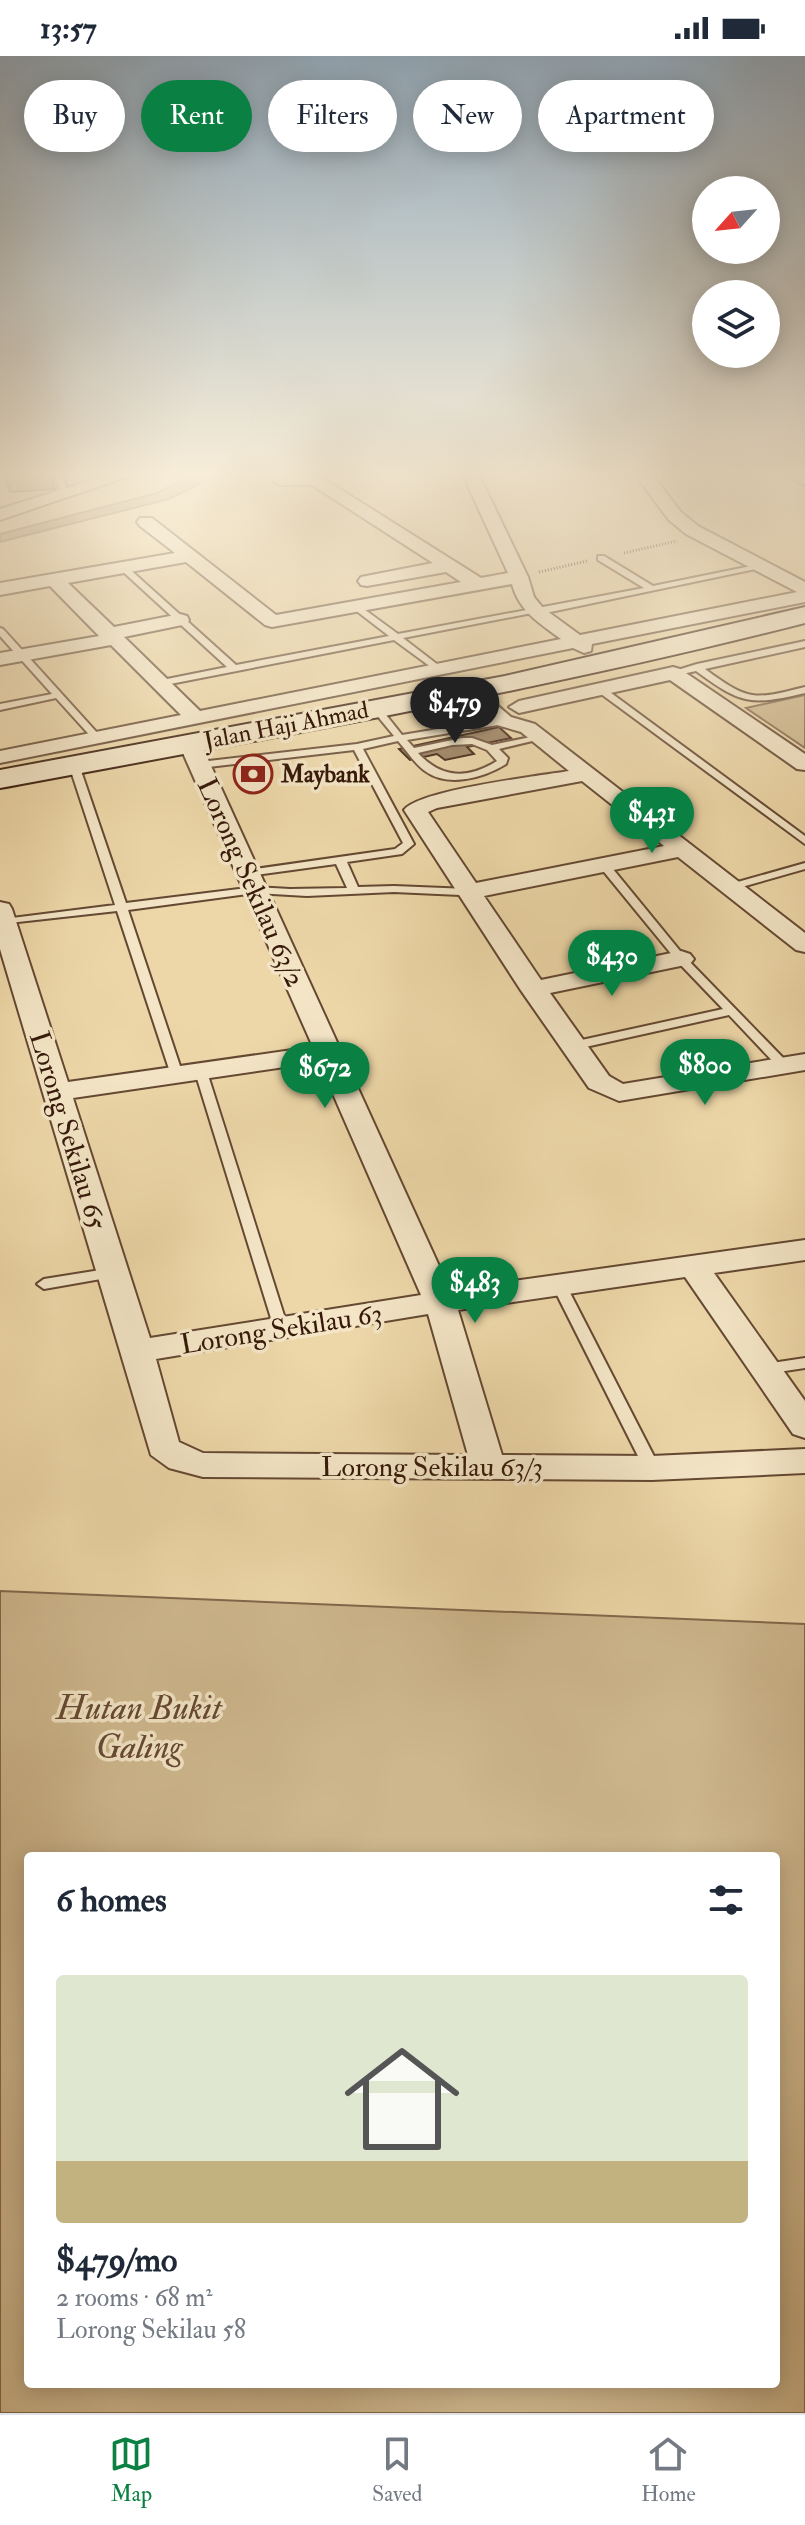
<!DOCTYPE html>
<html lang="en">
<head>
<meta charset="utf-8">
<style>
	:root { --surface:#fff; --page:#f6f6f7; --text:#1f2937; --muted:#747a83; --line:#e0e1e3; --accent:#0b8043 }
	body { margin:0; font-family:"IM FELL Double Pica",serif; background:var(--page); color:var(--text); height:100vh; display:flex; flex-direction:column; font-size:30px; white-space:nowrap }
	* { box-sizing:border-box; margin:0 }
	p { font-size:26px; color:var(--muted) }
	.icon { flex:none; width:44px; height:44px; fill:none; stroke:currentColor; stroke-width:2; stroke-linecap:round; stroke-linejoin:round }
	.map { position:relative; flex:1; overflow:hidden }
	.panel { position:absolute; left:24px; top:1796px; width:756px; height:536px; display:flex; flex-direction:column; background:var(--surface); border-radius:8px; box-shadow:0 4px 20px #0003 }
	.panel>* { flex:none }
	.banner { position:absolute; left:24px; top:24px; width:758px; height:72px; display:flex; gap:16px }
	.needle { width:52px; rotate:243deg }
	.tools { position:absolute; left:692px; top:120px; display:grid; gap:16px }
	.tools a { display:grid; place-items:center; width:88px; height:88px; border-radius:50%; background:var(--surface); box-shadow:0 4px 20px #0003; font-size:40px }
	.price { position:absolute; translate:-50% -68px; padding:0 18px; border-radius:28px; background:var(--accent); color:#fff; font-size:26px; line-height:52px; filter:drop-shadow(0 2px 4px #0008) }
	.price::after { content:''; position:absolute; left:50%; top:48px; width:24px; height:18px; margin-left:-12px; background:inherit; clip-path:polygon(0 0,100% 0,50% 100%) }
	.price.selected { background:#222; color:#fff }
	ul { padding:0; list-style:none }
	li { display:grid; align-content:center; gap:16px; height:424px; padding:0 32px }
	li span { display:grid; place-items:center; height:248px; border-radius:8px; color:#555 }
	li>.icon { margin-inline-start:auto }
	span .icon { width:144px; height:144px; fill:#fffc; stroke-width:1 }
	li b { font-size:34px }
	h2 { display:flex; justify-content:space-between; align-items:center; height:96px; padding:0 32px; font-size:34px }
	.chip { padding:0 28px; border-radius:36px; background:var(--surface); box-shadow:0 4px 20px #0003; font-size:28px; line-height:72px }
	.chip.selected { background:var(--accent); color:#fff }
	.status { display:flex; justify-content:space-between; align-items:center; height:56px; padding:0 40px; background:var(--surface); direction:ltr }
	.status svg { height:22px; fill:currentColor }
	.tab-bar { display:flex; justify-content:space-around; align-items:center; height:112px; border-top:2px solid var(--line); background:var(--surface); font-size:22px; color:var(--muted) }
	.tab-bar a { display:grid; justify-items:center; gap:4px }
	.tab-bar .selected { color:var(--accent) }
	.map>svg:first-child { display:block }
	.green { fill:#ceb78d; stroke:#82684c; stroke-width:2; fill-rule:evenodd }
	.water { fill:#af9672; stroke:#7f6448; stroke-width:2 }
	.building { fill:#957c5c; stroke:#36190a; stroke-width:2 }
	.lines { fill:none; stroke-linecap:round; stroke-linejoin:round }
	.lane-casing { stroke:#644832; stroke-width:4 }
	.street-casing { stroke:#644832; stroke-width:4 }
	.secondary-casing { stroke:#36190a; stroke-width:4 }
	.path { stroke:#36190a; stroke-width:3; stroke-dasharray:1 2; stroke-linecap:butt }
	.lane { fill:#f3e5c6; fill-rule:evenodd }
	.street { fill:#f3e5c6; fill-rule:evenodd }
	.secondary { fill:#f3e5c6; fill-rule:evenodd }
	.labels { text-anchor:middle; stroke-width:7; stroke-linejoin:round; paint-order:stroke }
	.far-street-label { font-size:24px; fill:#36190a; stroke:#f3e5c6 }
	.far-poi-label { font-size:24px; font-weight:bold; fill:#36190a; stroke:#f3e5c6; text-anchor:start }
	.street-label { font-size:28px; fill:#36190a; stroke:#f3e5c6 }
	.near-park-label { font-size:34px; font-style:italic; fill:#644831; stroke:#f3e5c6 }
</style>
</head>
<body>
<div class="status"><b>13:57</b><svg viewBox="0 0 49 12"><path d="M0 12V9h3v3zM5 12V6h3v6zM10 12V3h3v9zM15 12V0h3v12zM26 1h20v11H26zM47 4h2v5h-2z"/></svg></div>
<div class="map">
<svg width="805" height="2357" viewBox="0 0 805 2357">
	<rect width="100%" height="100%" fill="#edd7a8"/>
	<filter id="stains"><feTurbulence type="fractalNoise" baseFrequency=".0025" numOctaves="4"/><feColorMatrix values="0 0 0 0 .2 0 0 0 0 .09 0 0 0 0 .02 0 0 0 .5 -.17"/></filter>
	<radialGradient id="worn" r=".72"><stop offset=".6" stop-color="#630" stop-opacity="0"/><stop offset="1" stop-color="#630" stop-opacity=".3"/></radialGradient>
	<!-- green -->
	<path class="green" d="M805 639V692L746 652Z
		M0 1535 805 1568V2357H0ZM28 1800H776V2328H28Z"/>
	<!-- water -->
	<path class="water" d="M197 417H222L169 443 0 486V478L157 437Z"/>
	<!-- building -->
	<path class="building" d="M4 417H50L55 433 10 436Z
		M499 671 511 682 467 691 474 698 445 704 437 698 410 704 399 693Z"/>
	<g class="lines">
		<!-- lane casing -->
		<g class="lane-casing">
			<path id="lane" d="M55 417H63L68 441 61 439Z
				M598 500H604L653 530 761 508 765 511 536 559 532 557 403 582 442 612V616L439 617 394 584 160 630 155 627 157 625 227 611 119 512 126 510 236 609 389 580 354 553 353 551 357 548 398 578 644 532 598 504Z
				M0 572 3 573 100 680V684H94L56 642 0 654V648L52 638 0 580Z
				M805 585V591L705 613C749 645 753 644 805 631V637C750 650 741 648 696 615L673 620 668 617 697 608Z
				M597 631H603L805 780V788L597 635Z
				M376 649 379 650 402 679 504 662 509 665 504 668 407 684 414 692 462 682H472L492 689 540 679 545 682 499 693 508 702 506 708C483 722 448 732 425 715 414 707 407 695 398 685L363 693 414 788 402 798 347 806 358 831 394 830 469 833 475 836 469 839H460L394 836 307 840 255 837 128 854 183 1019 181 1022H173L171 1019 117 855 0 868V864L4 863 115 849 69 709 74 706 79 709 126 847 255 831 290 833 347 832 336 808 248 820 243 817 248 814 395 793 403 787 354 694 200 712 195 709 200 706 357 688 394 680 371 652ZM472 688 487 694 497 705C468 723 442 723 418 697L452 689Z
				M604 806 608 807 685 901 789 1008 791 1011 789 1014H781L729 959 572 994 568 993 566 990 568 987 723 953 677 905 600 811V807Z
				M805 807V813L731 834 725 831 727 829Z
				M201 1012 207 1016 288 1272 286 1275H276L274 1272 195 1016Z
				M113 1212 120 1217 118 1220 44 1233 37 1228 44 1223Z
				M559 1224 566 1229 660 1412 658 1416H646L644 1412 552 1229Z
				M805 1302V1312L765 1318 760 1317 757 1313 760 1309 765 1308Z"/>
		</g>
		<!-- street casing -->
		<g class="street-casing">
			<path id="street" d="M113 417H138L0 464V453Z
				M301 417 324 423 481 522 508 517 462 417H478L528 521 534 541 543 552 580 579 797 536 686 478 669 464 634 417H651L681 456 698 470 805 526V546L592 588 591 595 584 597 573 592 0 707V695L181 659 111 589 0 609V597L99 580 50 530 0 539V527L175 497 140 470 137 466 140 462H152L276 559 461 526 446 516 367 530 361 529 358 525 361 521 433 507 312 429H280L272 424 280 419ZM186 506 265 569 272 571 512 528C519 555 539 567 561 583L200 655 124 581 187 568 189 564 187 560 180 558 114 571 68 527Z
				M782 417 805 418V429Z
				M673 611 680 613 805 698V714L797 713 670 624 519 657 509 651 519 645Z
				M469 629 476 631 511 661 535 668 805 877V896L796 894 678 801 484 840 541 924 681 895 690 898 694 903 690 908 550 937 609 1020 623 1028 805 998V1014L619 1045 589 1032 520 933 404 754C419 734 539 720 569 715L521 676 497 669 459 635ZM582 725 664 790 476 827 428 756 437 752Z
				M190 682 201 688 450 1234 805 1184V1204L714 1217 805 1345V1382L793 1378 685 1221 458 1254 502 1399 652 1400 805 1393V1417L652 1424 203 1421 169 1412 151 1399 0 893V846L9 848 12 853 68 1026 313 991 179 688ZM319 1006 421 1239 150 1282 73 1042ZM428 1258 468 1399 203 1397 179 1386 156 1303Z"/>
		</g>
		<!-- secondary casing -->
		<g class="secondary-casing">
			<path id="secondary" d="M805 551V567C539 635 269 682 0 732V714L505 620Z"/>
		</g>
		<!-- path -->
		<path class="path" d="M624 497 677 485
			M539 516 587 505"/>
		<!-- lane -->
		<use href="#lane" class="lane"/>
		<!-- street -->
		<use href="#street" class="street"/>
		<!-- secondary -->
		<use href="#secondary" class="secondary"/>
	</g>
	<!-- sky -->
	<linearGradient id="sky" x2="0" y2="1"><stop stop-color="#91a8b9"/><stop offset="0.56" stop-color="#f7edd8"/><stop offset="1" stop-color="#f7edd8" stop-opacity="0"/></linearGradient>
	<rect width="805" height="747" fill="url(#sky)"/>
	<!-- icons -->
	<defs>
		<g id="bank-ring" transform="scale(2)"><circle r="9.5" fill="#f3e5c6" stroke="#8f2418" stroke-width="1.5"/><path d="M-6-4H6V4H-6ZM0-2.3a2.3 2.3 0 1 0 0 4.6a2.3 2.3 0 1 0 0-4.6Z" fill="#8f2418"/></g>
	</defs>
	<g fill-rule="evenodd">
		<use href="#bank-ring" x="253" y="718"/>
	</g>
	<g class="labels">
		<!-- far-street labels -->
		<g class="far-street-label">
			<text transform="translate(286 669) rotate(-11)" y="8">Jalan Haji Ahmad</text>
		</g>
		<!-- far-poi labels -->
		<g class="far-poi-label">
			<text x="281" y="726">Maybank</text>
		</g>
		<!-- street labels -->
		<g class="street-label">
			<text transform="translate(252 826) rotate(66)" y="10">Lorong Sekilau 63/2</text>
			<text transform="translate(69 1074) rotate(73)" y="10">Lorong Sekilau 65</text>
			<text transform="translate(281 1272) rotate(-9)" y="10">Lorong Sekilau 63</text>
			<text x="432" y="1420">Lorong Sekilau 63/3</text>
		</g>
		<!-- near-park labels -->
		<g class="near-park-label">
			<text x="139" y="1663">Hutan Bukit<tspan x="139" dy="39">Galing</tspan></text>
		</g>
	</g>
	<rect width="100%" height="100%" filter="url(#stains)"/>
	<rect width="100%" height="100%" fill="url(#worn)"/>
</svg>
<div class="tools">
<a><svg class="needle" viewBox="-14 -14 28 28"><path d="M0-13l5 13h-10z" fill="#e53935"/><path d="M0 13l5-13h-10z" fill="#747a83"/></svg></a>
<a><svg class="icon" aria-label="layers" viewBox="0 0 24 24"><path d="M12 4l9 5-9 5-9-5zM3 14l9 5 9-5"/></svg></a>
</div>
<b class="price selected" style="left:455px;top:689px">$479</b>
<b class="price" style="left:652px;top:799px">$431</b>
<b class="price" style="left:612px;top:942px">$430</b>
<b class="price" style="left:705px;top:1051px">$800</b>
<b class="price" style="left:325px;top:1054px">$672</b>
<b class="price" style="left:475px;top:1269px">$483</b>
<div class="banner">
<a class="chip">Buy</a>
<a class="chip selected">Rent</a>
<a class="chip">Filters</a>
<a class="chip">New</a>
<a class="chip">Apartment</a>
</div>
<section class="panel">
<h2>6 homes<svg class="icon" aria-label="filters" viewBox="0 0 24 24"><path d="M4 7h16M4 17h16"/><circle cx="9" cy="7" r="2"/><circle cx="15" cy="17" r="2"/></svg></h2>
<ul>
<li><span style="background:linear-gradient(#dfe7d0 75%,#c2b280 0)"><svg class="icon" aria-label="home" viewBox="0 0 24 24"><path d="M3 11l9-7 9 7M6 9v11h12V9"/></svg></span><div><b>$479/mo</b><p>2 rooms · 68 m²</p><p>Lorong Sekilau 58</p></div></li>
</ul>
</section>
</div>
<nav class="tab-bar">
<a class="selected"><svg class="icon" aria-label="map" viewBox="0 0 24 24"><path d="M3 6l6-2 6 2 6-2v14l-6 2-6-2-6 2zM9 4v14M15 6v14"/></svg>Map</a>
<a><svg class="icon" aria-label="saved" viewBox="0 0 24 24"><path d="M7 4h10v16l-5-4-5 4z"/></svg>Saved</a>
<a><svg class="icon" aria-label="home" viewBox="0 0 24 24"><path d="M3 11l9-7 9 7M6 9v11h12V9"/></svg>Home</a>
</nav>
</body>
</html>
